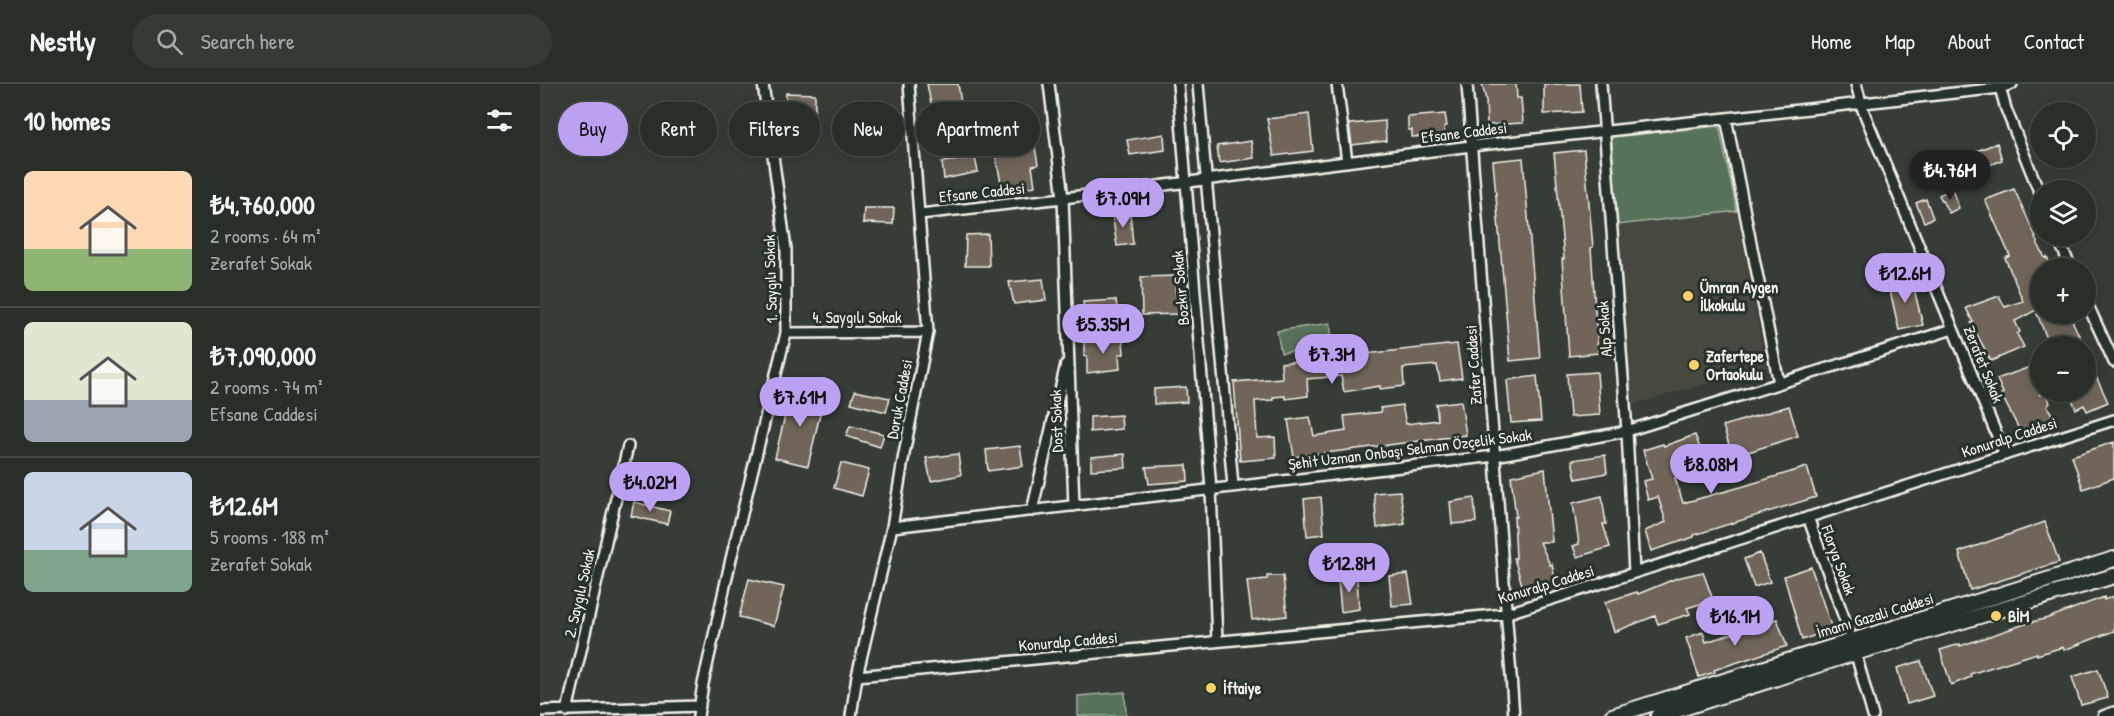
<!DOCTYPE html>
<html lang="en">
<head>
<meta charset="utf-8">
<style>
	:root { --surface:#282e28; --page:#343a34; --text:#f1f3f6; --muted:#a5a8a8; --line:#444a45; --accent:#bca0f2 }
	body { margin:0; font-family:"Patrick Hand",sans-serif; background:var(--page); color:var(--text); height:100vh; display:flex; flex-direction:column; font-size:22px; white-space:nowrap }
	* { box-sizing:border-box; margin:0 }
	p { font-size:20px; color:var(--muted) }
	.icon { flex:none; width:33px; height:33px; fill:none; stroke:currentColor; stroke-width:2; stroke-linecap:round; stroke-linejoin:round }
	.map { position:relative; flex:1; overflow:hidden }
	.drawer { display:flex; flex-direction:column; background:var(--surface); width:540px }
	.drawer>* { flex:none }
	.top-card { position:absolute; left:18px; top:18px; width:570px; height:54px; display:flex; gap:12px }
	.controls { position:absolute; left:1490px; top:18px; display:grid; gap:12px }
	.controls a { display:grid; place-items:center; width:66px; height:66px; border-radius:50%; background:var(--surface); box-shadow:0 3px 15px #0003,0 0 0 2px var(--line); font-size:30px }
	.price { position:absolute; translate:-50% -51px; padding:0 14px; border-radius:21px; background:var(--accent); color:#111; font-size:20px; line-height:39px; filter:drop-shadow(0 2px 3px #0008) }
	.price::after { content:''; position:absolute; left:50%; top:36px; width:18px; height:14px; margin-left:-9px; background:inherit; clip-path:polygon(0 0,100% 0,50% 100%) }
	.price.current { background:#222; color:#fff }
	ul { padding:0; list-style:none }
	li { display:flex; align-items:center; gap:18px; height:150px; padding:0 24px }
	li+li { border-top:2px solid var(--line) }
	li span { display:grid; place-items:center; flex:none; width:168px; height:120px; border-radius:9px; color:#555 }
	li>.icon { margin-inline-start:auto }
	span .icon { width:72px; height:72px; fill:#fffc; stroke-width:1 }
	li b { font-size:26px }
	h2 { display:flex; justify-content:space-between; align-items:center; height:72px; padding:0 24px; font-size:26px }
	.pill { padding:0 21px; border-radius:27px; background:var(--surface); box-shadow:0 3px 15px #0003,0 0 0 2px var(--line); font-size:21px; line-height:54px }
	.pill.current { background:var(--accent); color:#111 }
	header { display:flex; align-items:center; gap:36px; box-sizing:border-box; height:84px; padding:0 30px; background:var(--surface); border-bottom:2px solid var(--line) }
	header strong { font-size:28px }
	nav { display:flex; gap:33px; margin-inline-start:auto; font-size:21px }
	.search { width:420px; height:54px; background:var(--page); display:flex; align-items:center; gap:15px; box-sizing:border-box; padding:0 21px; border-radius:33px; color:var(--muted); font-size:22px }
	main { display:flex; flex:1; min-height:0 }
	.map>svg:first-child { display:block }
	.built { fill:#464940 }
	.green { fill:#567259; stroke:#a5b2a0; stroke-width:1.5 }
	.building { fill:#6f6559; stroke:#f4f1e8; stroke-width:1.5 }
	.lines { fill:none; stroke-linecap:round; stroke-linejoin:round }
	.minor-casing { stroke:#f4f1e8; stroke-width:14 }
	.secondary-casing { stroke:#f4f1e8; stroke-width:18 }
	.minor { stroke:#26332d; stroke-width:9 }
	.secondary { stroke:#26332d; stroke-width:14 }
	.poi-dot { fill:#ffd166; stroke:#26332d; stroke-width:2 }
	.labels { text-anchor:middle; stroke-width:6; stroke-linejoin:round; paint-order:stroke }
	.street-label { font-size:16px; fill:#f4f1e8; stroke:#26332d }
	.poi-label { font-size:16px; font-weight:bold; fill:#f4f1e8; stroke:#26332d; text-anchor:start }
</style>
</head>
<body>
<header>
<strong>Nestly</strong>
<div class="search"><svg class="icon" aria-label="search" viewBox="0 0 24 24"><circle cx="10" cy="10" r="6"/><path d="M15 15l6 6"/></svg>Search here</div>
<nav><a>Home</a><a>Map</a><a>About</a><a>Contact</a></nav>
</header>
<main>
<section class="drawer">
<h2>10 homes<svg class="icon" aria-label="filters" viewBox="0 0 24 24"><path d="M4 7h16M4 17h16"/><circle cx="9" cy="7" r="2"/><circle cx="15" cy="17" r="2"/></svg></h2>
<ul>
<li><span style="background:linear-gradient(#ffd9b3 65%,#8fb573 0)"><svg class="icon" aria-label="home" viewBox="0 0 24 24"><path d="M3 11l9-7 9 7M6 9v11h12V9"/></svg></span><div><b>₺4,760,000</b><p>2 rooms · 64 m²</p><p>Zerafet Sokak</p></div></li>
<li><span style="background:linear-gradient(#dfe7d0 65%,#9aa5b1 0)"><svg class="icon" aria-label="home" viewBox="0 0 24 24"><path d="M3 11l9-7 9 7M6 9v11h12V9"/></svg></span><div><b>₺7,090,000</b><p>2 rooms · 74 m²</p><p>Efsane Caddesi</p></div></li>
<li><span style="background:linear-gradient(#c9d6e8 65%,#7fa58c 0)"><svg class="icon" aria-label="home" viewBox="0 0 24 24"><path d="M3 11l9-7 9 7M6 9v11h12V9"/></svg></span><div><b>₺12.6M</b><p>5 rooms · 188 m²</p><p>Zerafet Sokak</p></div></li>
</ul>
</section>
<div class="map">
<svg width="1574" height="632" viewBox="0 0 1574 632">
	<rect width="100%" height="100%" fill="#353d36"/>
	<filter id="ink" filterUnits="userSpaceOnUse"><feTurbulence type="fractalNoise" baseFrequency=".0167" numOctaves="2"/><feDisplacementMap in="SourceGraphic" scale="12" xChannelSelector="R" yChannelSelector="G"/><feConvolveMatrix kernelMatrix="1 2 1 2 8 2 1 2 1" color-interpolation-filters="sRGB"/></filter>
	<g filter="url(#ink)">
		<!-- built -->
		<path class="built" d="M1197 127 1226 283 1090 321 1077 141Z"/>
		<!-- green -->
		<path class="green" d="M1179 42 1197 127 1077 141 1071 53Z
			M790 239 793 262 741 269 737 247Z
			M585 608 586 632H538V612Z"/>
		<!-- building -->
		<path class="building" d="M387 0H418L425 45 397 50Z
			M942 0H976L977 14H981L983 39 947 41 946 16Z
			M1004 0H1040L1042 28 1004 30Z
			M246 9 275 10V26L245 25Z
			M769 30 773 67 734 72 727 35Z
			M905 30 907 42 904 43 905 51 872 53V46H868V33Z
			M845 37 846 57 812 61 809 40Z
			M624 50 625 66 590 71 587 56Z
			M711 57 714 74 679 79 677 62Z
			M1457 59 1462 76 1434 87 1429 70Z
			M495 63 498 81 492 82 495 102 463 108 455 70Z
			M1044 66 1053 163 1051 164 1058 269 1029 272 1022 175H1024L1014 69Z
			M435 74 438 88 404 95 402 78Z
			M983 74 1000 274 970 277 953 77Z
			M1412 105 1419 124 1409 129 1399 111Z
			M1474 105 1496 153 1495 154 1505 174 1507 173 1512 184H1500V224L1475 237 1480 248 1477 250 1484 263 1451 277 1431 239 1433 238 1426 224 1459 212 1465 223 1483 217 1465 174 1470 172 1445 116Z
			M1386 115 1393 134 1384 138 1376 119Z
			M324 124H354L353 140 323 139Z
			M590 128 593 160 577 162 572 130Z
			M448 150 449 182H425L426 151Z
			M637 192V204H635L640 230 602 231 601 193Z
			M1371 193 1383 241 1359 246 1348 198Z
			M503 195 506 216 474 220 469 198Z
			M576 216 578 233H544L543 218Z
			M1497 230H1529L1544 262H1510Z
			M583 256 584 270H579L580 285 547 289V272H544V258Z
			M917 260 922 294 900 297 897 281 863 284 864 302 840 305V302L804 308 801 292 767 295 768 312 745 315V312L733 313V316L715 317 717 354 735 353 736 374 700 377 694 298 742 294 741 279Z
			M1545 269 1568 318 1547 327 1544 321 1536 325 1529 308H1545Z
			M1490 283 1495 295 1500 293V311L1506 309 1510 319 1507 322 1514 334 1481 349 1461 310 1463 309 1457 295Z
			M1057 288 1060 331 1030 333 1027 290Z
			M997 292 1001 337 971 339 967 296Z
			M646 303 647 318 614 320V305Z
			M251 306 284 313 268 382 235 374Z
			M315 307 350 314 346 328 311 319Z
			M921 317 926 351 754 373 748 336 770 333 774 352 806 347 804 332 841 328 840 324 862 321 866 340 898 336 896 320Z
			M1249 322 1258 352 1193 373 1183 342Z
			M581 331 582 345 550 348V333Z
			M310 342 344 350 340 363 306 352Z
			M1155 351 1167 382 1135 394 1143 419 1201 403 1267 383 1276 413 1154 451V453L1111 467 1105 447 1126 438 1118 413 1108 416 1103 397 1112 395 1103 366 1123 360 1124 362Z
			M1574 358V394L1543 405 1532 372Z
			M480 362 483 382 448 387 446 366Z
			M418 370 421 391 391 397 386 374Z
			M585 370 586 384 551 386V373Z
			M1065 371 1067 389 1036 395 1032 376Z
			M301 379 329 386 322 412 294 404Z
			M647 381 648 397 609 400 606 383Z
			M1005 385 1012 458H1000L1010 481 1012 480 1015 496 983 504 974 474H976L974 433H976L971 392Z
			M860 407 865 440 837 444 834 409Z
			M1062 412 1066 440H1063L1070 463 1037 473 1033 462 1039 460 1033 419Z
			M781 413 784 450 767 452 764 415Z
			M934 414 936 438 912 440 910 418Z
			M94 418 130 427 127 440 91 432Z
			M1505 438 1519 478 1430 506 1419 468Z
			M1220 469 1230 498 1214 503 1204 475Z
			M1271 483 1292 545 1262 556 1244 492Z
			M1163 488 1173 516 1147 524 1150 530 1118 540 1115 532 1074 548 1065 518 1097 508 1098 510 1137 494Z
			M868 490 873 520 852 522 849 492Z
			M727 492H743L747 532 712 536 707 497 727 495Z
			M817 494 819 525 801 528 798 495Z
			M209 495 244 503 234 542 199 533Z
			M1574 512V547L1524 566 1523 563 1497 571V569L1430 590 1431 593 1411 601 1400 566 1420 560V562L1488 539 1508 534 1564 513V516Z
			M1237 535 1247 562 1174 586 1175 588 1159 593 1146 554 1163 548 1166 558Z
			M1381 577 1393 612 1367 620 1357 584Z
			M1558 585 1568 614 1541 621 1532 593Z"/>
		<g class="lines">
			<!-- minor casing -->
			<g class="minor-casing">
				<path id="minor" d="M509 0 523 114 534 422
					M638 0 671 405 677 557
					M658 0 693 402
					M797 0 807 78
					M927 0 974 632
					M1061 0 1087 347 1094 489
					M1316 0 1323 26 1465 371
					M1459 0 1466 25 1500 110
					M1186 34 1239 299
					M380 130 523 114 931 62 1460 4 1472 0
					M1517 152 1531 184
					M1545 215 1574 278
					M246 249 388 248
					M492 427 526 280
					M1268 433 1312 556 1333 632
					M352 443 955 372 1087 347 1413 245
					M317 592 965 530 1574 336
					M0 627 160 622
					M27 627 88 362
					M158 632 163 600 191 475 246 249V165L223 0
					M311 632 317 592 352 443 364 370 388 248 369 0
					M1563 632 1574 628"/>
			</g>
			<!-- secondary casing -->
			<g class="secondary-casing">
				<path id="secondary" d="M1072 632 1574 475
					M1118 632 1315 569 1574 492"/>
			</g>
			<!-- minor -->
			<use href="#minor" class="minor"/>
			<!-- secondary -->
			<use href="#secondary" class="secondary"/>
		</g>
	</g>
	<!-- markers -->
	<g class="poi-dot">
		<circle cx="1148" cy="212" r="6"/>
		<circle cx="1154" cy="281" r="6"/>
		<circle cx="1456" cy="532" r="6"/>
		<circle cx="671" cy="604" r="6"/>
	</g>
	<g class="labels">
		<!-- street labels -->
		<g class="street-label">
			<text transform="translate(924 48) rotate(-7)" y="6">Efsane Caddesi</text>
			<text transform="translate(442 108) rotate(-6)" y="6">Efsane Caddesi</text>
			<text transform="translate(230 195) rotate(-92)" y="6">1. Saygılı Sokak</text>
			<text transform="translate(640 204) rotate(-95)" y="6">Bozkır Sokak</text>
			<text x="317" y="239">4. Saygılı Sokak</text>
			<text transform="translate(1064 245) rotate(-94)" y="6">Alp Sokak</text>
			<text transform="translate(1444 280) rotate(68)" y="6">Zerafet Sokak</text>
			<text transform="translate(933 281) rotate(-94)" y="6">Zafer Caddesi</text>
			<text transform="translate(359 315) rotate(-79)" y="6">Doruk Caddesi</text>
			<text transform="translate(516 337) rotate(-92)" y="6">Dost Sokak</text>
			<text transform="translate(1469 353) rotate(-18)" y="6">Konuralp Caddesi</text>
			<text transform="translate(870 365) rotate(-7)" y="6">Şehit Uzman Onbaşı Selman Özçelik Sokak</text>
			<text transform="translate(1299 476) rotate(70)" y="6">Florya Sokak</text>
			<text transform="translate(1006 500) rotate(-17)" y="6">Konuralp Caddesi</text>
			<text transform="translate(39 509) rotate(-77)" y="6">2. Saygılı Sokak</text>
			<text transform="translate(1335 531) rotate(-17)" y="6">İmamı Gazali Caddesi</text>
			<text transform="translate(528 557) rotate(-5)" y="6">Konuralp Caddesi</text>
		</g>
		<!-- poi labels -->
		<g class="poi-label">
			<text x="1160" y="209">Ümran Aygen<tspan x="1160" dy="18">İlkokulu</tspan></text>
			<text x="1166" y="278">Zafertepe<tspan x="1166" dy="18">Ortaokulu</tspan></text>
			<text x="1468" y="538">BİM</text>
			<text x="683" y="610">İftaiye</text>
		</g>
	</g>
</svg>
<div class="controls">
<a><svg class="icon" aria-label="locate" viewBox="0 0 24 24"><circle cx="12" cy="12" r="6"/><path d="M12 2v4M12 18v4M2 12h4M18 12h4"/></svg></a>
<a><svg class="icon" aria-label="layers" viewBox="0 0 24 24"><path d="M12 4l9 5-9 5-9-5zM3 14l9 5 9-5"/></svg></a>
<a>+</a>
<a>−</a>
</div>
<b class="price current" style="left:1410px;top:117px">₺4.76M</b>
<b class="price" style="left:583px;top:145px">₺7.09M</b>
<b class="price" style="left:1365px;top:220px">₺12.6M</b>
<b class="price" style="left:563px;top:271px">₺5.35M</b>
<b class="price" style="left:792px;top:301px">₺7.3M</b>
<b class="price" style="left:260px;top:344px">₺7.61M</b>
<b class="price" style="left:1171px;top:411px">₺8.08M</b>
<b class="price" style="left:110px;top:429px">₺4.02M</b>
<b class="price" style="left:809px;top:510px">₺12.8M</b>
<b class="price" style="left:1195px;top:563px">₺16.1M</b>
<div class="top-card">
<a class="pill current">Buy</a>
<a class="pill">Rent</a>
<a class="pill">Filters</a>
<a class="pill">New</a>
<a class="pill">Apartment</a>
</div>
</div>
</main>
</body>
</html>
